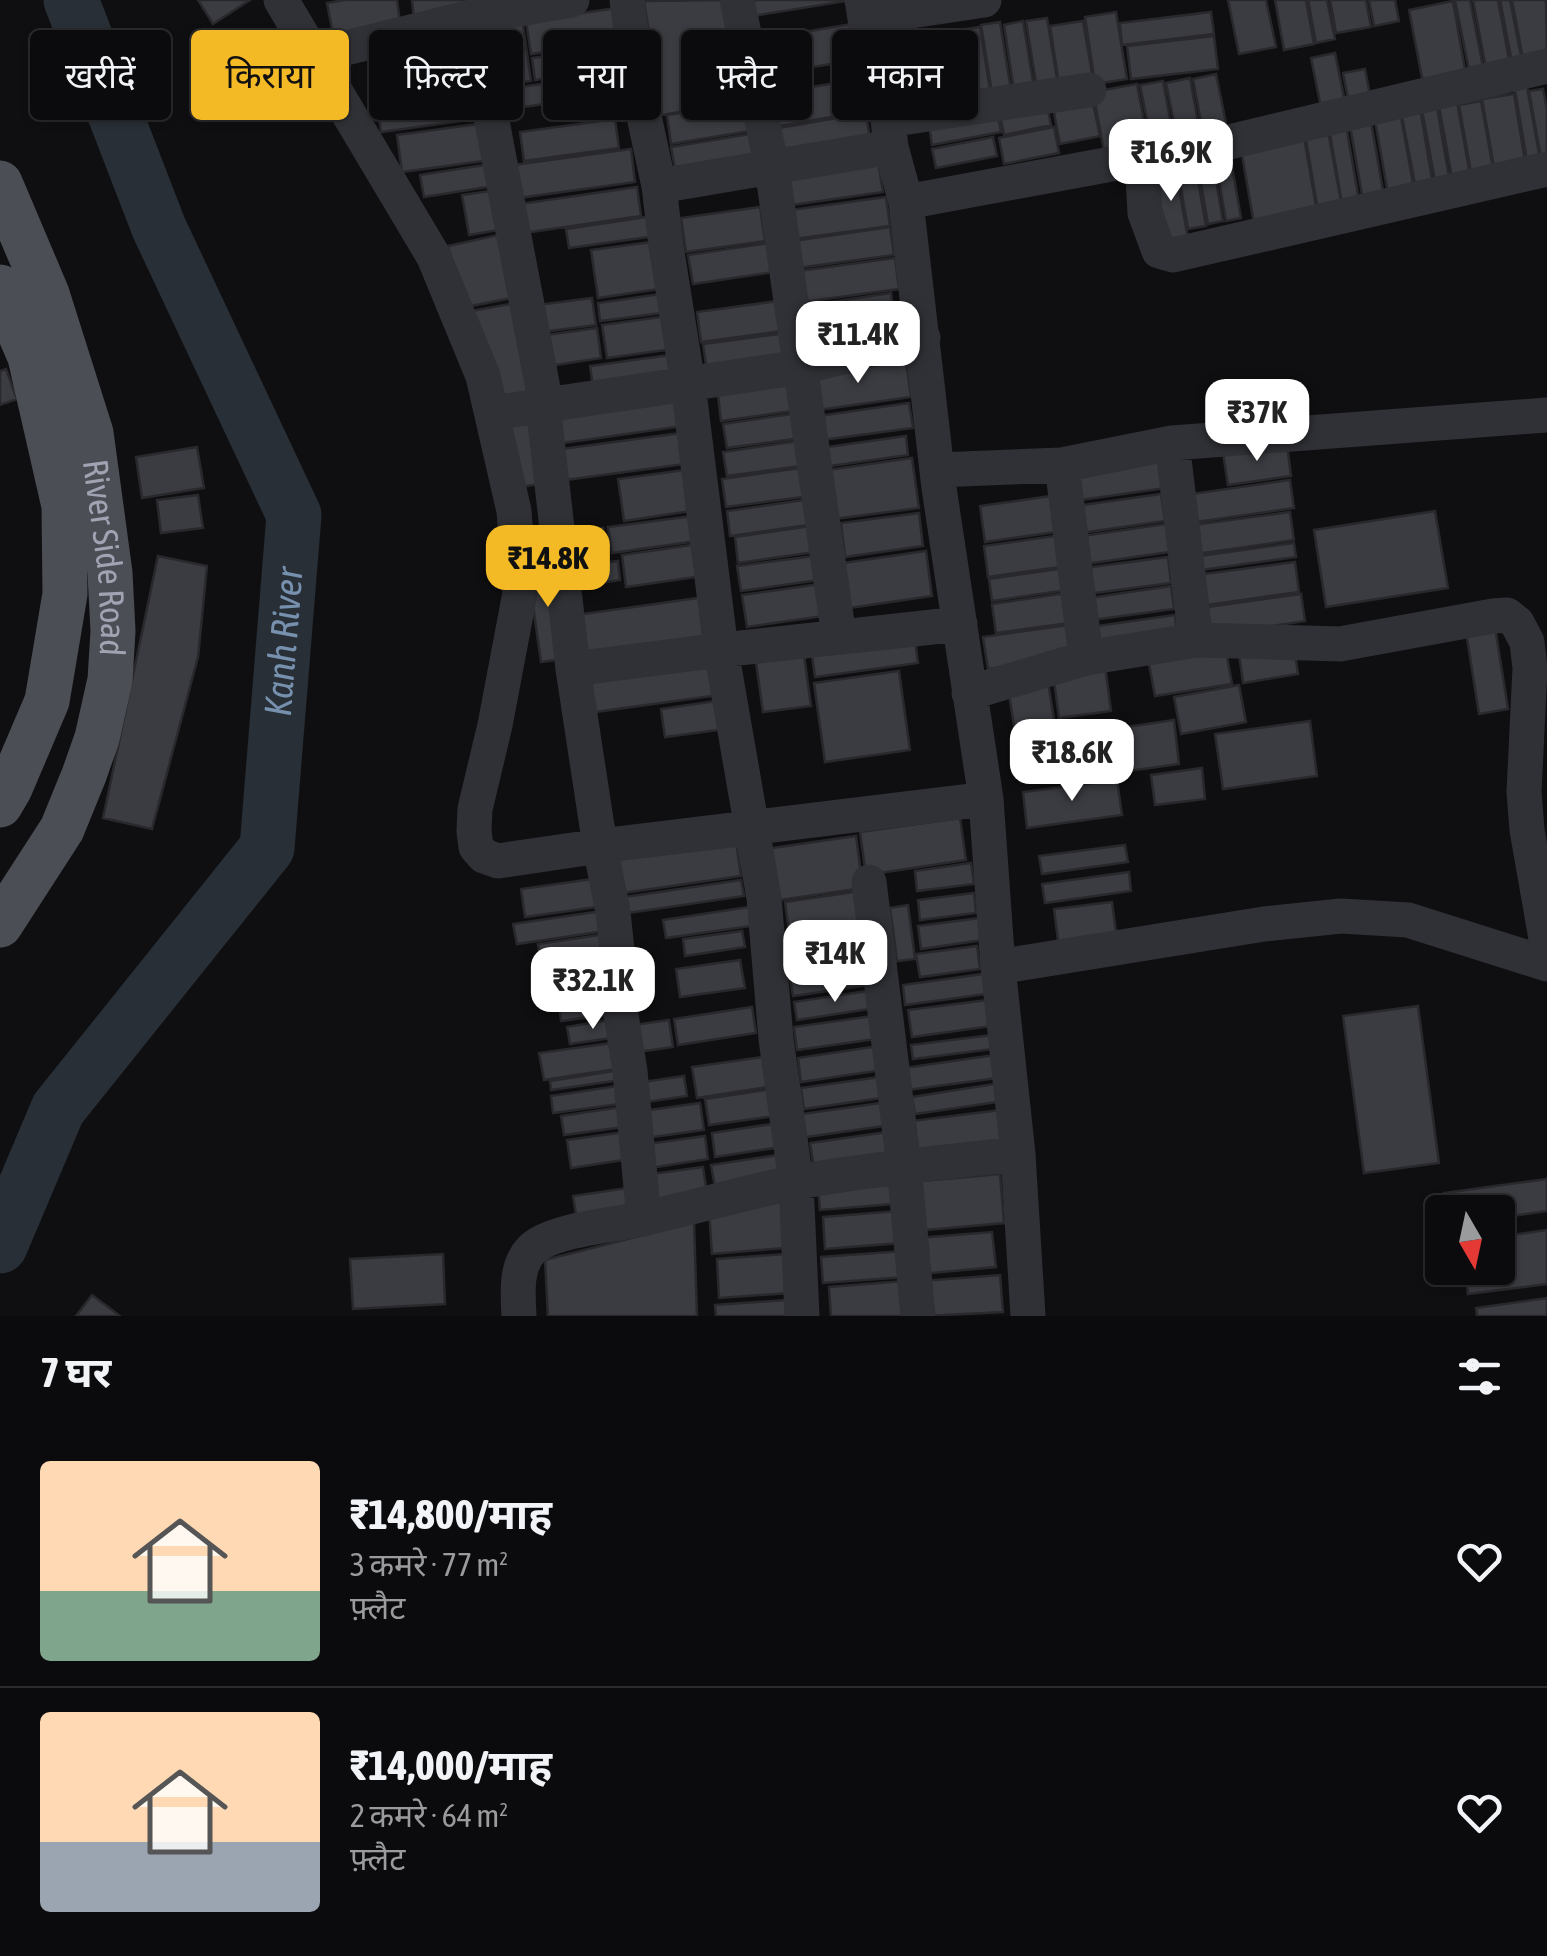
<!DOCTYPE html>
<html lang="hi">
<head>
<meta charset="utf-8">
<style>
	:root { --surface:#0b0b0d; --page:#19191b; --text:#f1f3f6; --muted:#9a9b9d; --line:#2b2b2e; --accent:#f3ba25 }
	body { margin:0; font-family:"Asap Condensed","Noto Sans Devanagari",sans-serif; background:var(--page); color:var(--text); height:100vh; display:flex; flex-direction:column; font-size:38px; white-space:nowrap }
	* { box-sizing:border-box; margin:0 }
	p { font-size:32px; color:var(--muted) }
	.icon { flex:none; width:55px; height:55px; fill:none; stroke:currentColor; stroke-width:2; stroke-linecap:round; stroke-linejoin:round }
	.map { position:relative; height:1316px; overflow:hidden }
	.sheet { display:flex; flex-direction:column; background:var(--surface); flex:1 }
	.sheet>* { flex:none }
	.guide { position:absolute; left:30px; top:30px; width:1000px; height:90px; display:flex; gap:20px }
	.needle { width:65px; rotate:171deg }
	.buttons { position:absolute; left:1425px; top:1195px; display:grid; gap:20px }
	.buttons a { display:grid; place-items:center; width:90px; height:90px; border-radius:10px; background:var(--surface); box-shadow:0 2px 8px #0004,0 0 0 2px var(--line); font-size:50px }
	.price { position:absolute; translate:-50% -85px; padding:0 22px; border-radius:20px; background:#fff; color:#222; font-size:32px; line-height:65px; filter:drop-shadow(0 2px 5px #0008) }
	.price::after { content:''; position:absolute; left:50%; top:60px; width:30px; height:22px; margin-left:-15px; background:inherit; clip-path:polygon(0 0,100% 0,50% 100%) }
	.price.current { background:var(--accent); color:#111 }
	ul { padding:0; list-style:none }
	li { display:flex; align-items:center; gap:30px; height:250px; padding:0 40px }
	li+li { border-top:2px solid var(--line) }
	li span { display:grid; place-items:center; flex:none; width:280px; height:200px; border-radius:10px; color:#555 }
	li>.icon { margin-inline-start:auto }
	span .icon { width:120px; height:120px; fill:#fffc; stroke-width:1 }
	li b { font-size:42px }
	h2 { display:flex; justify-content:space-between; align-items:center; height:120px; padding:0 40px; font-size:42px }
	.tag { padding:0 35px; border-radius:10px; background:var(--surface); box-shadow:0 2px 8px #0004,0 0 0 2px var(--line); font-size:35px; line-height:90px }
	.tag.current { background:var(--accent); color:#111 }
	.map>svg:first-child { display:block }
	.lines { fill:none; stroke-linecap:round; stroke-linejoin:round }
	.river { stroke:#282f36; stroke-width:55 }
	.building { fill:#3b3c41; stroke:#29292d; stroke-width:2.5 }
	.minor { stroke:#303136; stroke-width:35 }
	.major { stroke:#4c4e55; stroke-width:45 }
	.labels { text-anchor:middle; stroke-width:10; stroke-linejoin:round; paint-order:stroke }
	.street-label { font-size:35px; fill:#a0a4b2; stroke:#0a0a0c }
	.water-label { font-size:38px; font-style:italic; fill:#7690ae; stroke:#0a0a0c }
</style>
</head>
<body>
<div class="map">
<svg width="1547" height="1316" viewBox="0 0 1547 1316">
	<rect width="100%" height="100%" fill="#0f0f11"/>
	<g class="lines">
		<!-- river -->
		<path class="river" id="s1" d="M0 1246 58 1109 267 848 294 515 159 228 71 0"/>
	</g>
	<!-- building -->
	<path class="building" d="M198 0H250L213 24Z
		M345 0H397L400 22 333 34 327 3Z
		M412 0H467L469 11 414 19Z
		M733 0 750 100 662 115 644 1Z
		M745 0H846V1L747 17Z
		M1228 0H1266L1276 47 1239 54Z
		M1275 0H1306L1314 44 1284 50Z
		M1308 0H1327L1335 39 1316 43Z
		M1330 0H1366L1371 27 1336 33Z
		M1369 0H1395L1399 21 1374 26Z
		M1455 0H1470L1483 67 1469 70Z
		M1473 0H1498L1510 64 1486 68Z
		M1500 0H1510L1522 61 1512 63Z
		M1512 0H1546L1547 55 1523 59Z
		M1453 1 1466 75 1423 83 1409 10Z
		M617 8 622 42 531 54 526 21Z
		M1116 12 1127 79 1095 84 1085 17Z
		M1211 12 1214 34 1122 45 1120 23Z
		M1047 18 1059 91 1038 95 1026 21Z
		M522 19 531 81 489 87 481 25Z
		M1023 21 1035 94 1015 97 1004 25Z
		M1083 21 1094 85 1060 91 1050 26Z
		M1000 22 1011 90 992 93 981 25Z
		M852 24 857 60 756 76 750 41Z
		M980 27 991 96 964 100 953 31Z
		M471 30 478 76 383 91 376 45Z
		M950 31 962 99 945 102 934 33Z
		M932 35 944 104 923 108 911 38Z
		M1214 36 1218 69 1131 79 1127 46Z
		M622 46 625 67 535 80 532 58Z
		M1335 53 1346 107 1322 112 1311 58Z
		M1365 69 1370 95 1348 99 1343 73Z
		M1216 74 1229 138 1205 143 1193 79Z
		M599 76 602 96 516 108 513 88Z
		M1190 78 1199 128 1176 132 1166 83Z
		M861 79 866 111 768 128 762 95Z
		M477 81 482 118 381 132 376 96Z
		M1163 81 1175 146 1153 150 1140 85Z
		M1137 84 1148 142 1104 151 1093 92Z
		M1527 87 1540 159 1527 161 1515 90Z
		M1543 89 1547 109V157L1541 158 1529 91Z
		M1091 94 1100 136 1060 144 1052 102Z
		M1514 94 1525 161 1494 167 1482 99Z
		M1046 101 1051 125 1004 135 999 110Z
		M1481 101 1494 174 1472 178 1459 105Z
		M750 102 756 130 671 144 667 115Z
		M1457 102 1471 180 1453 183 1439 106Z
		M1437 107 1450 183 1436 186 1422 110Z
		M1420 108 1433 185 1416 189 1401 112Z
		M997 111 1001 132 932 145 929 125Z
		M1400 111 1414 189 1388 194 1374 115Z
		M866 113 871 145 779 160 773 129Z
		M615 119 619 148 524 161 520 132Z
		M1371 122 1384 196 1363 200 1350 126Z
		M485 123 491 160 402 172 397 135Z
		M1346 125 1360 206 1343 209 1329 128Z
		M1054 127 1059 153 1004 164 999 138Z
		M1328 131 1342 207 1318 211 1305 134Z
		M756 133 761 160 676 174 671 147Z
		M993 137 997 156 936 168 932 149Z
		M1304 137 1317 212 1254 224 1241 149Z
		M631 149 635 182 511 199 507 166Z
		M1230 155 1241 218 1226 221 1215 158Z
		M1194 157 1206 226 1188 229 1176 160Z
		M1212 157 1223 221 1208 224 1197 160Z
		M878 161 883 192 792 205 787 173Z
		M1174 161 1189 244 1168 247 1153 164Z
		M497 163 500 185 424 197 420 175Z
		M637 187 641 216 517 234 513 205Z
		M498 190 504 229 469 235 462 195Z
		M886 197 890 226 787 240 783 211Z
		M760 207 765 241 686 252 681 218Z
		M653 216 656 236 569 248 566 229Z
		M890 227 894 255 790 269 786 242Z
		M503 234 517 297 461 308 448 246Z
		M659 241 666 288 598 298 591 250Z
		M776 242 780 271 693 284 688 255Z
		M895 258 899 289 796 303 791 272Z
		M668 293 671 312 600 321 598 303Z
		M891 293 894 314 800 327 797 307Z
		M592 298 596 325 534 333 530 306Z
		M785 300 789 330 701 342 697 312Z
		M521 302 536 397 504 403 466 312Z
		M668 316 673 349 607 358 602 325Z
		M597 328 601 358 543 367 539 336Z
		M787 333 791 360 707 372 703 344Z
		M670 355 673 375 593 386 590 366Z
		M906 361 911 397 811 411 806 375Z
		M6 369 17 399 0 405V371Z
		M794 376 799 410 721 421 717 387Z
		M678 389 683 426 556 444 550 407Z
		M909 403 913 428 815 441 812 417Z
		M799 413 802 438 727 448 723 424Z
		M537 415 546 483 519 487 509 419Z
		M681 433 685 464 558 481 554 450Z
		M906 436 908 455 823 467 820 448Z
		M806 440 809 465 727 476 723 452Z
		M1287 444 1291 476 1228 485 1223 453Z
		M197 447 204 488 142 498 136 457Z
		M1161 454 1166 488 1080 500 1075 465Z
		M912 458 919 508 834 519 827 470Z
		M807 467 811 496 726 507 722 479Z
		M685 470 691 511 624 521 618 479Z
		M1290 480 1294 508 1189 523 1185 495Z
		M1161 494 1165 521 1080 533 1076 506Z
		M198 495 203 528 161 533 157 500Z
		M1058 495 1063 531 985 542 980 506Z
		M811 499 815 524 730 536 727 511Z
		M1435 511 1448 588 1326 607 1314 530Z
		M1290 512 1294 540 1189 555 1185 526Z
		M919 513 923 546 845 557 841 523Z
		M693 516 697 541 612 553 608 527Z
		M1166 524 1170 552 1085 564 1082 536Z
		M818 525 822 551 738 563 735 537Z
		M603 528 607 557 570 562 566 533Z
		M1069 534 1074 565 988 577 984 546Z
		M1294 543 1296 557 1194 571 1192 557Z
		M698 544 703 576 626 587 622 555Z
		M926 551 932 596 849 608 843 563Z
		M822 555 826 579 741 591 737 566Z
		M158 556 207 566 198 657 152 829 103 818Z
		M1168 557 1171 583 1087 594 1084 568Z
		M556 559 570 658 541 662 527 563Z
		M618 561 620 580 575 587 572 567Z
		M1295 562 1299 592 1200 606 1196 575Z
		M1065 568 1067 590 992 601 989 579Z
		M827 583 831 615 747 627 742 595Z
		M1171 586 1174 609 1092 620 1089 598Z
		M1073 592 1077 622 996 633 992 604Z
		M1301 594 1305 621 1204 636 1200 608Z
		M705 597 711 638 582 656 576 615Z
		M1175 615 1177 640 1094 655 1090 627Z
		M1068 625 1078 656 988 669 983 637Z
		M1495 627 1508 709 1479 714 1466 632Z
		M914 633 918 663 815 677 811 648Z
		M1294 646 1298 674 1243 683 1239 654Z
		M803 648 811 706 763 712 755 655Z
		M1226 651 1232 684 1155 696 1149 664Z
		M714 657 719 695 595 712 590 674Z
		M1105 666 1111 711 1059 718 1053 673Z
		M899 671 910 750 825 762 814 683Z
		M1048 682 1056 732 1016 738 1008 688Z
		M1239 685 1246 722 1181 734 1174 697Z
		M723 700 726 729 665 737 661 709Z
		M1174 720 1179 764 1099 775 1093 732Z
		M1310 721 1317 776 1223 789 1215 734Z
		M1086 730 1092 773 1021 782 1015 740Z
		M1202 768 1205 799 1155 805 1151 775Z
		M1117 780 1122 815 1027 828 1023 792Z
		M960 818 966 860 866 875 860 832Z
		M856 836 863 888 773 901 765 849Z
		M736 842 741 876 616 894 611 859Z
		M1125 845 1128 862 1042 874 1039 856Z
		M971 863 974 884 917 891 915 871Z
		M1129 872 1131 891 1045 903 1042 884Z
		M600 878 604 906 525 917 521 889Z
		M741 880 744 896 621 914 618 898Z
		M854 892 860 930 790 939 785 902Z
		M974 893 976 913 920 920 918 900Z
		M1112 902 1117 940 1059 948 1054 909Z
		M908 905 915 959 897 961 890 908Z
		M749 907 751 926 666 938 663 920Z
		M602 911 605 931 517 944 513 924Z
		M980 918 983 940 921 949 918 926Z
		M742 931 745 947 685 956 683 939Z
		M600 935 604 956 541 965 538 944Z
		M862 941 864 954 795 963 793 951Z
		M977 946 980 969 920 977 916 954Z
		M873 959 876 984 793 996 789 971Z
		M603 960 607 987 543 996 539 970Z
		M740 960 745 988 680 997 676 969Z
		M983 974 986 994 905 1005 903 985Z
		M610 989 613 1014 561 1021 558 997Z
		M874 990 876 1008 797 1020 794 1002Z
		M988 1000 992 1026 912 1037 908 1010Z
		M1418 1006 1439 1163 1364 1173 1343 1016Z
		M752 1007 756 1033 678 1045 674 1019Z
		M880 1015 883 1038 797 1050 794 1027Z
		M615 1019 618 1037 570 1044 567 1027Z
		M669 1020 673 1047 631 1053 627 1026Z
		M992 1035 993 1049 913 1059 911 1045Z
		M612 1043 616 1069 544 1080 539 1053Z
		M886 1045 889 1069 801 1082 798 1058Z
		M995 1055 998 1078 907 1090 904 1068Z
		M763 1057 767 1087 697 1098 692 1067Z
		M620 1070 621 1080 551 1090 550 1081Z
		M684 1076 687 1096 639 1103 636 1083Z
		M887 1076 889 1097 804 1109 801 1088Z
		M1001 1083 1004 1101 915 1114 912 1097Z
		M624 1085 627 1103 553 1113 551 1096Z
		M772 1089 775 1116 709 1125 705 1099Z
		M888 1102 891 1125 806 1137 802 1114Z
		M700 1103 704 1130 638 1139 635 1112Z
		M621 1107 624 1127 564 1135 561 1116Z
		M1001 1110 1005 1142 909 1155 904 1122Z
		M778 1123 781 1147 715 1157 712 1133Z
		M632 1131 637 1158 571 1168 567 1140Z
		M894 1131 899 1163 815 1175 810 1143Z
		M705 1136 708 1159 650 1168 647 1144Z
		M778 1155 782 1182 716 1192 711 1165Z
		M703 1167 707 1193 649 1202 645 1175Z
		M1000 1174 1004 1223 916 1231 911 1182Z
		M1547 1179V1211L1498 1218V1212H1447L1444 1193Z
		M891 1182 893 1204 820 1210 818 1187Z
		M635 1187 639 1211 577 1220 573 1196Z
		M782 1194 784 1248 712 1254 709 1210Z
		M898 1211 900 1243 825 1249 823 1217Z
		M694 1222 697 1316H548L545 1260Z
		M1547 1230V1284L1468 1294 1465 1268H1498V1237Z
		M992 1232 996 1267 921 1274 918 1238Z
		M904 1251 906 1277 823 1283 821 1257Z
		M443 1254 445 1304 353 1309 350 1259Z
		M785 1254 789 1293 719 1298 717 1259Z
		M1000 1275 1003 1312 925 1316 922 1281Z
		M904 1281 906 1316H831L829 1287Z
		M92 1295 120 1316H76Z
		M1547 1298V1316H1477L1476 1308Z
		M785 1300 787 1316H716L715 1305Z"/>
	<g class="lines">
		<!-- minor -->
		<path class="minor" d="M281 0 434 257 483 376 514 511 520 593 495 725 475 809 474 831 476 847 484 856 498 861 600 846 986 799
			M627 0 639 93 659 186 666 246 688 384 721 650 764 898 776 1039 796 1182 802 1316
			M737 0 772 168 839 637
			M862 0 868 37 888 120 891 147 906 202 939 488 986 799 998 967 1018 1154 1028 1316
			M472 17 546 404
			M865 18 984 0
			M313 56 472 17 572 0
			M888 120 1089 90
			M1142 158 1145 213 1159 251 1173 255 1547 169
			M659 186 891 147
			M906 202 1225 143 1547 66
			M543 405 573 669 600 846 613 912 617 950 616 984 630 1071 644 1219
			M492 413 801 367 923 338
			M1172 443 1196 640
			M1062 465 1086 658
			M937 470 1062 465 1172 443 1547 415
			M573 669 721 650 960 624
			M969 693 1086 658 1196 640 1340 644 1493 616 1507 615 1517 623 1527 642 1530 668 1524 792 1527 830 1547 944
			M869 882 904 1166 918 1316
			M998 967 1264 924 1341 916 1408 920 1547 964
			M519 1316C518 1295 515 1267 531 1250 549 1230 614 1225 641 1219 693 1208 745 1192 798 1182 870 1169 945 1162 1018 1154"/>
		<!-- major -->
		<g class="major">
			<path id="s2" d="M0 183 47 294 91 433 110 573 113 631 110 680 97 738 84 775 62 829 0 925"/>
			<path d="M0 287 30 357 64 506 65 594 47 701 10 788 0 805"/>
		</g>
	</g>
	<g class="labels">
		<!-- street labels -->
		<g class="street-label">
			<text dy="12" stroke="none"><textPath href="#s2" startOffset="392">River Side Road</textPath></text>
		</g>
		<!-- water labels -->
		<g class="water-label">
			<text dy="13" stroke="none"><textPath href="#s1" startOffset="690">Kanh River</textPath></text>
		</g>
	</g>
</svg>
<div class="buttons">
<a><svg class="needle" viewBox="-14 -14 28 28"><path d="M0-13l5 13h-10z" fill="#e53935"/><path d="M0 13l5-13h-10z" fill="#9a9b9d"/></svg></a>
</div>
<b class="price" style="left:1171px;top:204px">₹16.9K</b>
<b class="price" style="left:858px;top:386px">₹11.4K</b>
<b class="price" style="left:1257px;top:464px">₹37K</b>
<b class="price current" style="left:548px;top:610px">₹14.8K</b>
<b class="price" style="left:1072px;top:804px">₹18.6K</b>
<b class="price" style="left:835px;top:1005px">₹14K</b>
<b class="price" style="left:593px;top:1032px">₹32.1K</b>
<div class="guide">
<a class="tag">खरीदें</a>
<a class="tag current">किराया</a>
<a class="tag">फ़िल्टर</a>
<a class="tag">नया</a>
<a class="tag">फ़्लैट</a>
<a class="tag">मकान</a>
</div>
</div>
<section class="sheet">
<h2>7 घर<svg class="icon" aria-label="filters" viewBox="0 0 24 24"><path d="M4 7h16M4 17h16"/><circle cx="9" cy="7" r="2"/><circle cx="15" cy="17" r="2"/></svg></h2>
<ul>
<li><span style="background:linear-gradient(#ffd9b3 65%,#7fa58c 0)"><svg class="icon" aria-label="home" viewBox="0 0 24 24"><path d="M3 11l9-7 9 7M6 9v11h12V9"/></svg></span><div><b>₹14,800/माह</b><p>3 कमरे · 77 m²</p><p>फ़्लैट</p></div><svg class="icon" aria-label="heart" viewBox="0 0 24 24"><path d="M12 20l-8-8c-3-5 5-10 8-4 3-6 11-1 8 4z"/></svg></li>
<li><span style="background:linear-gradient(#ffd9b3 65%,#9aa5b1 0)"><svg class="icon" aria-label="home" viewBox="0 0 24 24"><path d="M3 11l9-7 9 7M6 9v11h12V9"/></svg></span><div><b>₹14,000/माह</b><p>2 कमरे · 64 m²</p><p>फ़्लैट</p></div><svg class="icon" aria-label="heart" viewBox="0 0 24 24"><path d="M12 20l-8-8c-3-5 5-10 8-4 3-6 11-1 8 4z"/></svg></li>
</ul>
</section>
</body>
</html>
